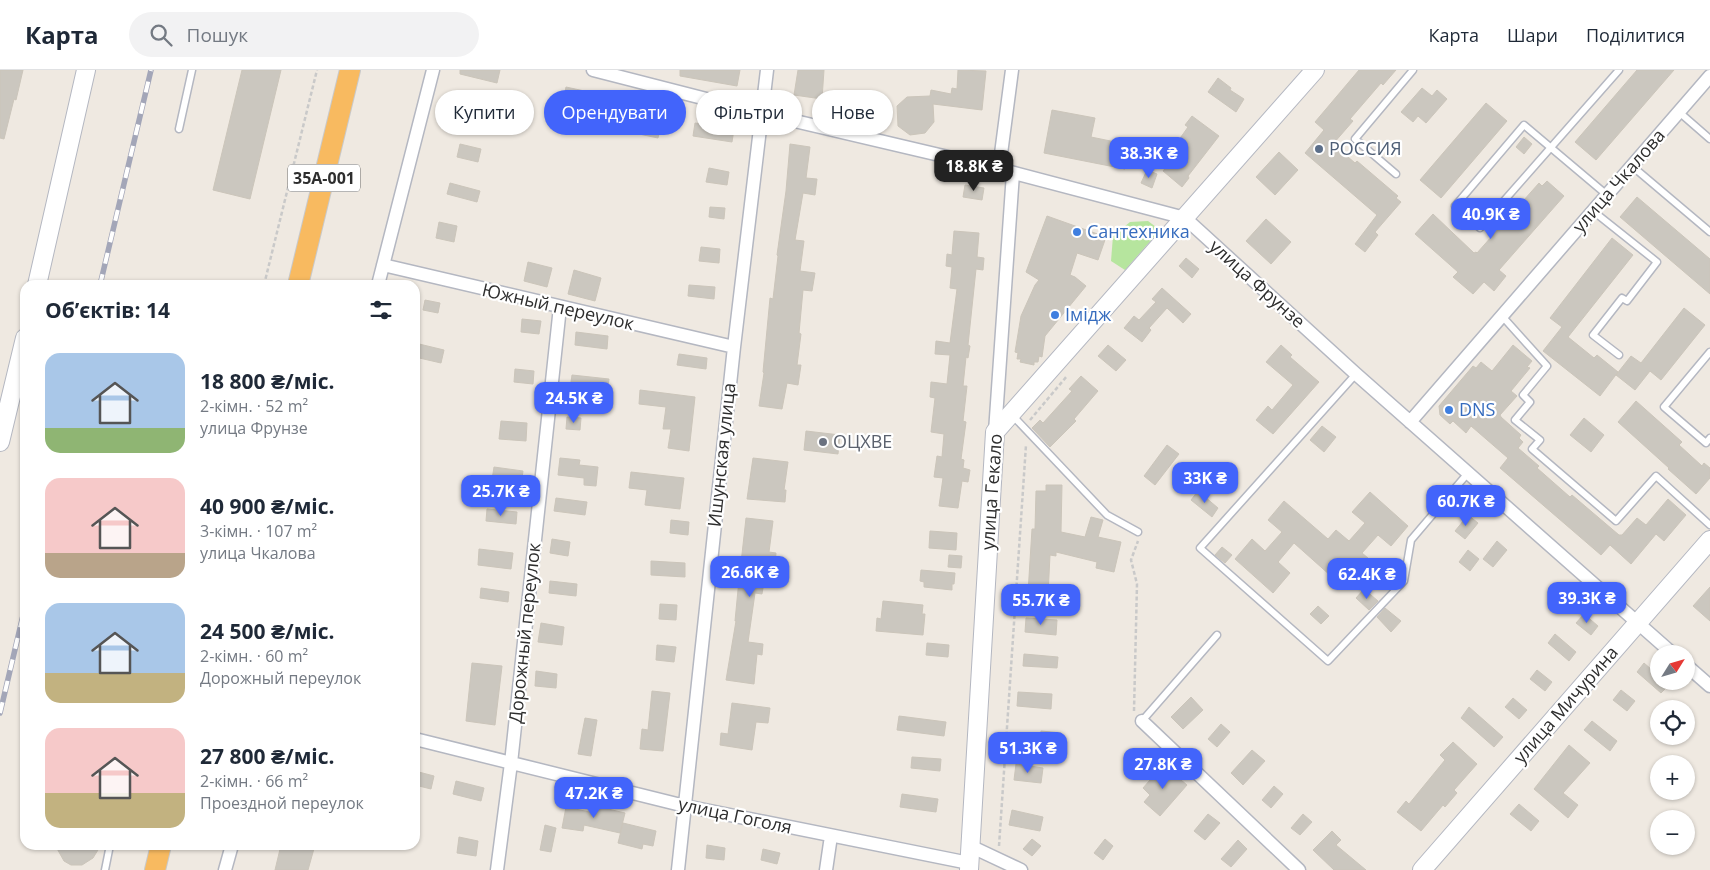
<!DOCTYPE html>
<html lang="uk">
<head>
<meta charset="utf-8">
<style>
	:root { --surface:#fff; --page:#f2f2f3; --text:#1f2937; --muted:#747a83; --line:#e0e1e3; --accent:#4264fb }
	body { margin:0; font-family:"Open Sans",sans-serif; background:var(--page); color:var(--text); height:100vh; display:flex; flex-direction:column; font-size:19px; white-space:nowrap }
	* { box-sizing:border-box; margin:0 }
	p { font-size:16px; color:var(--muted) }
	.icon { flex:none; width:28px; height:28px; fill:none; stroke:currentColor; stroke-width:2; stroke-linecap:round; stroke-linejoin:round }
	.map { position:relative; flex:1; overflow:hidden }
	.panel { position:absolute; left:20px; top:210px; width:400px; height:570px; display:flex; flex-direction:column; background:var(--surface); border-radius:15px; box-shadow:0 1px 4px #0004 }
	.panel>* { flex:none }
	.top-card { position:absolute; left:435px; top:20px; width:475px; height:45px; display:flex; gap:10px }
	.needle { width:32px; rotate:53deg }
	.buttons { position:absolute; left:1650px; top:575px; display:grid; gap:10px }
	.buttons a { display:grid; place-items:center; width:45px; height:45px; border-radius:50%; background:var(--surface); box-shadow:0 1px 4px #0004; font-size:25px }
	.price { position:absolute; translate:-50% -42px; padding:0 11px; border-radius:10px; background:var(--accent); color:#fff; font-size:16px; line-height:32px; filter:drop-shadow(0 1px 2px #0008) }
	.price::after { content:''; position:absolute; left:50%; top:30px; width:15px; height:11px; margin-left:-8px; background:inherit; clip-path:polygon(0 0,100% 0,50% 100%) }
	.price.on { background:#222; color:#fff }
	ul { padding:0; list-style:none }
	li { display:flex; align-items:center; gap:15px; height:125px; padding:0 25px }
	li span { display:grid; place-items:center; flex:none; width:140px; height:100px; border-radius:15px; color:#555 }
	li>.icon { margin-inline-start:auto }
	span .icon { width:60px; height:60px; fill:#fffc; stroke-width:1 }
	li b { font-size:21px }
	h2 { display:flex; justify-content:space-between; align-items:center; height:60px; padding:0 25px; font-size:21px }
	.tag { padding:0 18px; border-radius:22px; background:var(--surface); box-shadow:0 1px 4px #0004; font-size:18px; line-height:45px }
	.tag.on { background:var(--accent); color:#fff }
	header { display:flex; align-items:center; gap:30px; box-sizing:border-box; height:70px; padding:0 25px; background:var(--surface); border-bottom:1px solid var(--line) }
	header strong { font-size:24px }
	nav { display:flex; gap:28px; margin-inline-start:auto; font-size:18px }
	.search { width:350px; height:45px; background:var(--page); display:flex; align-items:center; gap:12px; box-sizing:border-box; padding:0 18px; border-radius:28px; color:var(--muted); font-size:19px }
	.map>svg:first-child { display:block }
	.green { fill:#b6e59e }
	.building { fill:#cbc7bf; stroke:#cbc5ba }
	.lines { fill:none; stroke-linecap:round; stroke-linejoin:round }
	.service-casing { stroke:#b4b7c1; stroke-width:9 }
	.minor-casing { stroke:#b4b7c1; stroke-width:15 }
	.secondary-casing { stroke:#b4b7c1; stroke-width:20 }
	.trunk-casing { stroke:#c9c9c9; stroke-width:22 }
	.path { stroke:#c9c9c9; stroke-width:2.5; stroke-dasharray:4 2.5; stroke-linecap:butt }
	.service { stroke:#fff; stroke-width:6 }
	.minor { stroke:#fff; stroke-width:12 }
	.secondary { stroke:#fff; stroke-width:18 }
	.trunk { stroke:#f8ba60; stroke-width:20 }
	.rail-casing { stroke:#a3a6b8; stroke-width:5.5 }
	.rail { stroke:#fff; stroke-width:4; stroke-dasharray:11; stroke-linecap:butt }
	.service-dot { fill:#5c6f8a; stroke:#fff; stroke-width:2 }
	.shop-dot { fill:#3f7fe0; stroke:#fff; stroke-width:2 }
	.worship-dot { fill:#6b7280; stroke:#fff; stroke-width:2 }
	.labels { text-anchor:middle; stroke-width:4.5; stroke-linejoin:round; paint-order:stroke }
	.shield { fill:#fff; stroke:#6d6d6d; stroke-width:1 }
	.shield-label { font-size:16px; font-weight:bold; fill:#2e2e2e }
	.service-label { font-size:18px; fill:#4e5e75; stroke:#fff; text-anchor:start }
	.street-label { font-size:18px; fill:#2e2e2e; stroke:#fff }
	.shop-label { font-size:18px; fill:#366cbe; stroke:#fff; text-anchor:start }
	.worship-label { font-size:18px; fill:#5b616d; stroke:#fff; text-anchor:start }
</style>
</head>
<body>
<header>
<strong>Карта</strong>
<div class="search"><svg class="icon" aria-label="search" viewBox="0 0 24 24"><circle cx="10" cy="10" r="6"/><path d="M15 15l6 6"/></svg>Пошук</div>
<nav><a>Карта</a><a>Шари</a><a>Поділитися</a></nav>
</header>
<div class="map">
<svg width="1710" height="800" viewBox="0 0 1710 800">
	<rect width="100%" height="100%" fill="#efe9e1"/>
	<!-- green -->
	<path class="green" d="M1148 151 1160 160 1125 200 1111 191 1113 166 1130 152Z"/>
	<!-- building -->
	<path class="building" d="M0 0H23L16 30 14 29 4 69 0 68Z
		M242 0H281L250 129 213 120Z
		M460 0H500L497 13 460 4Z
		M680 0H740L737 16 680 6Z
		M798 0H824L822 29 794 25Z
		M958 0 986 1 982 40 933 34 934 52 925 63 910 65 898 56 897 36 907 27 930 26 931 20 951 24 952 18 957 19Z
		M1359 0H1396L1383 15 1381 13 1350 49 1353 51 1333 74 1355 93 1357 91 1398 126 1396 128 1401 132 1375 162 1378 165 1365 182 1355 174 1377 145 1305 83 1324 60 1315 52Z
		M1637 0H1674L1596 90 1575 72Z
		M1218 8 1231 18 1230 20 1244 29 1236 42 1208 22Z
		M566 17 589 22 583 45 561 40Z
		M1422 18 1432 26 1437 20 1447 29 1426 53 1418 46 1413 52 1401 42Z
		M609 26 626 30V32L664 41 658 68 639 64 642 53 605 45Z
		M1486 33 1507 51 1441 128 1420 110Z
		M470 34 504 43 499 63 464 54Z
		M1052 40 1095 48 1091 67 1130 75 1125 99 1044 83Z
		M1192 46 1219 66 1188 106 1189 108 1182 117 1163 101 1176 85 1171 81 1188 57 1185 55Z
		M695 53 734 59 732 72 693 66Z
		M1524 67 1532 74 1524 84 1516 77Z
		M460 74 481 79 478 92 457 87Z
		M790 74 810 77 806 108 817 109 815 125 803 123 795 170 804 171 800 201 815 203 812 221 803 220 799 263 801 264 797 295H801L798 315 787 313 782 339 759 336 764 303 763 302 770 228 773 229 778 186 777 185 786 121Z
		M1279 82 1298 100 1275 125 1256 107Z
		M709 98 729 102 727 115 706 112Z
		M1147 100 1157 104 1152 118 1141 113Z
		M1547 111 1564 126 1499 200 1506 206 1494 221 1484 212 1473 224 1453 207 1458 202 1415 164 1433 144 1474 183 1476 182 1477 183 1539 113 1542 116Z
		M450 113 480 121 477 132 447 124Z
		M965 115 984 118 982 130 963 127Z
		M1637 127 1710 189V224L1620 147Z
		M710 137 725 138 724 149 709 147Z
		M1047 146 1106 167 1098 190 1077 183 1070 205 1075 207 1086 216 1045 266 1042 287 1039 286 1038 292H1034V295L1020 292 1021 289H1017L1018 283 1015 282 1021 246 1035 215 1039 210 1026 202Z
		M1266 149 1291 172 1271 194 1246 171Z
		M439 152 457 156 454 172 436 168Z
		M954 161 979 163 977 187 984 188 983 200 976 199 968 275 970 276 968 288 966 287 963 316H967L963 351 966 352 961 389 964 390 963 398 970 400 968 412 962 411 958 438 939 436 943 408 934 407 937 386 942 387 944 364 931 362 935 328 930 327 931 312 947 314 950 285 935 284 936 271 950 273 957 219 950 218 952 197 946 196 947 184 952 185Z
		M1612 168 1633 185 1568 267 1594 288 1597 285 1618 302 1600 326 1543 281 1562 257 1550 248Z
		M701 177 720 179 719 193 699 191Z
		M1186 188 1199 199 1192 208 1179 196Z
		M528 192 552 198 547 217 524 211Z
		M574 200 601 208 595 231 568 224Z
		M689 215 715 217 714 229 688 226Z
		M1162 218 1191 244 1183 253 1167 238 1149 258 1151 260 1142 272 1124 258 1134 246 1139 250 1156 232 1152 229Z
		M425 230 440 233 438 243 423 240Z
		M1684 238 1705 255 1661 310 1650 301 1635 320 1616 305 1631 286 1641 293Z
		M522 249 541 251 539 264 521 262Z
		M576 262 608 266 607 279 575 275Z
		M415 273 444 280 441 293 415 287Z
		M1108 275 1126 290 1116 301 1098 286Z
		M1281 275 1292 285 1290 287 1319 312 1273 364 1256 350 1268 336 1272 340 1293 315 1266 292Z
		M1513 275 1532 291 1527 297 1530 298 1511 321 1517 326 1500 345 1501 347 1521 365 1519 368 1523 372 1518 378 1539 396 1537 398 1570 427 1572 425 1619 465H1622L1637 448 1646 455 1668 429 1686 445 1664 471 1656 464 1631 494 1610 475 1601 485 1500 398 1508 388 1471 356 1466 363 1453 351 1450 354 1440 345 1439 336 1473 296 1476 298 1481 292 1492 301Z
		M679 284 707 288 706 299 677 295Z
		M515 299 534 301 533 314 514 312Z
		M572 305 609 309 607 323 570 319Z
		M1081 306 1098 321 1074 349 1076 351 1050 377 1032 358 1040 350 1043 353 1072 321 1069 319Z
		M640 320 695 327 689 381 668 378 671 359H663L666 337 639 334Z
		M1636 331 1682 372 1679 375 1702 396 1704 393 1710 398V408L1696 424 1668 399 1669 398 1618 352Z
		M567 347 581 348 580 360 566 359Z
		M1584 348 1604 365 1591 382 1570 365Z
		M501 351 527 353 526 371 499 369Z
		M1322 356 1336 367 1324 382 1310 370Z
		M806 361 840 365 838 384 804 380Z
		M1167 375 1179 384 1155 415 1144 406Z
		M560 388 580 390 579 395 598 397 596 416 584 415V408L558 405Z
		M753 388 788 392 784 420H786L785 432 747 429Z
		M494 397 523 401 521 415 492 410Z
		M631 402 684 408 680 439 645 435 647 420 629 418Z
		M1046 415H1062L1061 462 1085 467 1091 447 1103 450 1098 467 1121 472 1114 502 1096 498 1097 492 1056 482V486L1050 485 1048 525 1028 523 1032 459H1035L1036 421H1046Z
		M1198 421 1218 438 1212 447 1191 430Z
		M1370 422 1408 456 1391 476 1378 465 1362 483 1375 494 1358 514 1339 497 1331 506 1294 473 1278 492 1290 503 1273 523 1235 489 1252 469 1265 481 1282 462 1268 450 1284 431 1328 469 1336 460 1349 471 1365 453 1352 442Z
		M556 428 587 432 585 445 554 441Z
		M487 439 517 442 516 454 486 451Z
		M1468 445 1478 453 1465 469 1455 461Z
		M746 448 773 451 769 482 776 483 775 495 767 493 762 524 755 523 748 572 763 574 762 585 757 584 754 614 726 610 736 551H735L738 520Z
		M671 450 689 452 688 465 670 463Z
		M930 461 957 463 956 480 929 478Z
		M552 469 570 472 568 486 550 483Z
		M1497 471 1507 480 1493 497 1483 489Z
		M1222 477 1232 485 1225 493 1215 485Z
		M479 479 513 483 511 499 478 495Z
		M1468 480 1479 489 1470 501 1459 492Z
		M949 485 962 486 961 498 948 497Z
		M651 491 685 493V507L651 505Z
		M921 500 955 503 954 514H952V520L924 517V512L920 511Z
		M550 511 577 514 576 526 549 523Z
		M1710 517V551L1693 536Z
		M481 518 509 522 508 532 480 528Z
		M1364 519 1378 531 1369 540 1356 528Z
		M883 531 923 535 922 544H925L923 565 876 561 877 548 881 549Z
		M660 534 677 535 676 550 659 549Z
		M1318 536 1329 546 1321 554 1310 544Z
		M1385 538 1401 551 1391 562 1377 547Z
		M1584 544 1598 556 1591 565 1576 553Z
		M1026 548 1057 550 1056 565 1025 562Z
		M541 553 564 557 562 575 538 572Z
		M1555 564 1576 582 1569 591 1548 573Z
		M927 573 949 575 948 587 926 585Z
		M657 575 676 577 674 592 656 590Z
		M1024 584 1058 587 1057 598 1023 596Z
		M472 593 502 596 495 655 466 651Z
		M1644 593 1659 606V611H1665L1669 615 1661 623 1637 602Z
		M1537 600 1552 612 1545 621 1530 609Z
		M536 601 557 604 556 618 535 616Z
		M1621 620 1635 631 1627 641 1613 630Z
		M652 621 670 623 663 681 640 679 642 659 648 660Z
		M1018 622 1052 624 1051 639 1017 636Z
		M1191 627 1203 640 1183 659 1171 647Z
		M1513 628 1527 640 1519 649 1505 637Z
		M732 633 770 638 768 653 756 652 752 680 720 675 721 663 728 664Z
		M1469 637 1503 667 1494 677 1461 648Z
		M899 646 946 652 944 666 897 660Z
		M585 648 597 650 591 686 578 684Z
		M1592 651 1617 671 1610 681 1584 660Z
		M1221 654 1230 662 1217 677 1208 669Z
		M1041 661 1061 663 1059 684 1040 682Z
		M1453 672 1477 694 1454 720 1457 723 1445 737 1443 735 1421 761 1397 742 1406 731 1409 734 1445 690 1440 685Z
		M1569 675 1590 693 1563 723 1578 735 1568 748 1534 719Z
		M1252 680 1265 691 1243 715 1231 703Z
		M912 687 941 689 940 701 911 698Z
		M1016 694 1043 698 1041 713 1014 710Z
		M1163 695 1187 715 1160 746 1144 732 1150 725 1143 718Z
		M415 701 434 706 431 719 415 715Z
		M456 711 484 718 481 731 453 724Z
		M1274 716 1283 724 1271 738 1262 730Z
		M902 724 938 729 936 742 900 737Z
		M1519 734 1539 751 1531 761 1510 744Z
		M595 736 625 743 620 763 584 755 583 761 562 758 566 737 594 743Z
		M1012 740 1043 747 1040 761 1009 755Z
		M1208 744 1220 753 1205 770 1194 761Z
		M1303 744 1312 752 1300 765 1291 758Z
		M623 753 656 761 653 776 643 774 642 779 618 773Z
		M545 755 556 758 551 782 540 780Z
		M1332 761 1341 770 1336 775 1366 800H1334L1313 780Z
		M459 767 478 771 476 786 457 783Z
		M1032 769 1041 776 1032 786 1023 779Z
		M1105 769 1113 776 1103 790 1094 783Z
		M1238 770 1247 779 1231 797 1221 789Z
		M55 775H101L93 788 82 795H71L64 791Z
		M281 775H315L308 800H275Z
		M707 775 725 778 724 790 706 788Z
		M763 779 780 783 777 794 761 790Z"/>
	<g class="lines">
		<!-- service casing -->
		<g class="service-casing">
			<path id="service" d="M1679 42 1710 69
				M179 59 192 0
				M1632 96 1710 162
				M1396 104 1355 69 1413 0
				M1607 125 1524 55 1455 136 1480 158 1619 0
				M1593 141 1657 192 1627 231 1622 228 1593 265 1619 285
				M1502 246 1547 296 1523 325 1530 332 1515 350 1540 370 1532 379 1616 451 1656 406 1710 455
				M1710 282 1664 337 1706 373 1710 368
				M1356 304 1200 478 1328 591 1404 511 1411 470 1468 403
				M1012 345 1107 445 1138 462
				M1142 651 1217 565
				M105 800 110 775"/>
		</g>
		<!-- minor casing -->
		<g class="minor-casing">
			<path id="minor" d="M593 0 761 43 999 99 1185 148 1356 304 1673 584
				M999 99 1012 0
				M383 195 734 277
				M378 215 433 0
				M1410 352 1710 6
				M995 362 1013 103
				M1686 595 1710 616
				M1142 651 1299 800
				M415 669 685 736 969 793
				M970 776 1021 800
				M225 800 232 775
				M497 800 511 693 560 237
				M678 800 734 277 767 0
				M826 800 831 766"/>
		</g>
		<!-- secondary casing -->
		<g class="secondary-casing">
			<path id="secondary" d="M37 215 86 0
				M0 372 25 268
				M969 800 995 362 1315 0
				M1422 800 1710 470"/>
		</g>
		<!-- trunk casing -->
		<g class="trunk-casing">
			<path id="trunk" d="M298 215 350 0
				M155 800 161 775"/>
		</g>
		<!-- path -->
		<path class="path" d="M264 215 317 0
			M1030 350 1067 306
			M1134 641 1137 514 1131 490 1138 471
			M999 776 1026 375"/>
		<!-- service -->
		<use href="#service" class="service"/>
		<!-- minor -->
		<use href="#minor" class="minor"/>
		<!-- secondary -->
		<use href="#secondary" class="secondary"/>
		<!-- trunk -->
		<use href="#trunk" class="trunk"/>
		<!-- rail casing -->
		<g class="rail-casing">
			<path id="rail" d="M100 215 151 0
				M0 643 25 537"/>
		</g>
		<!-- rail -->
		<use href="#rail" class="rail"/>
	</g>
	<!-- markers -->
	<circle class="service-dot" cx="1319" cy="79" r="5"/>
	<g class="shop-dot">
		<circle cx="1077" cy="162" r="5"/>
		<circle cx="1055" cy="245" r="5"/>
		<circle cx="1449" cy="340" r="5"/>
	</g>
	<circle class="worship-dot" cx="823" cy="372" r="5"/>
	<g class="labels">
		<!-- shield labels -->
		<rect class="shield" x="288" y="94.5" width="72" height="27" rx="4"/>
		<g class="shield-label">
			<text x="324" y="114">35А-001</text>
		</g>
		<!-- service labels -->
		<g class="service-label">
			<text x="1329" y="85">РОССИЯ</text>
		</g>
		<!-- street labels -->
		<g class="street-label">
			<text transform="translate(1619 111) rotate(-49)" y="6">улица Чкалова</text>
			<text transform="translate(1257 214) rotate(42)" y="6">улица Фрунзе</text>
			<text transform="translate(558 237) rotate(13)" y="6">Южный переулок</text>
			<text transform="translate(722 385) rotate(-84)" y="6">Ишунская улица</text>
			<text transform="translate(992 422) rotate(-86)" y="6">улица Гекало</text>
			<text transform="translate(525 563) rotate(-84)" y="6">Дорожный переулок</text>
			<text transform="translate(1566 635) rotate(-49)" y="6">улица Мичурина</text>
			<text transform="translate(735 746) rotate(12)" y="6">улица Гоголя</text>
		</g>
		<!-- shop labels -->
		<g class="shop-label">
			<text x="1087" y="168">Сантехника</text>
			<text x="1065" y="251">Імідж</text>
			<text x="1459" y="346">DNS</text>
		</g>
		<!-- worship labels -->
		<g class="worship-label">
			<text x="833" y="378">ОЦХВЕ</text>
		</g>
	</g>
</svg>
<div class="buttons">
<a><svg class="needle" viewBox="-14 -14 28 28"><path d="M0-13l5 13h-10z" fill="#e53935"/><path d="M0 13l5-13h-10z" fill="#747a83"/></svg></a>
<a><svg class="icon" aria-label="locate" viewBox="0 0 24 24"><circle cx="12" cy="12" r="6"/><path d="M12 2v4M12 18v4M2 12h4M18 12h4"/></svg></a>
<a>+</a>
<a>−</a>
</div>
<b class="price" style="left:1149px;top:109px">38.3K ₴</b>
<b class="price on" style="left:974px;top:122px">18.8K ₴</b>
<b class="price" style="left:1491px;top:170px">40.9K ₴</b>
<b class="price" style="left:574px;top:354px">24.5K ₴</b>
<b class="price" style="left:1205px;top:434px">33K ₴</b>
<b class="price" style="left:501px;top:447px">25.7K ₴</b>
<b class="price" style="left:1466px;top:457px">60.7K ₴</b>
<b class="price" style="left:750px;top:528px">26.6K ₴</b>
<b class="price" style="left:1367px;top:530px">62.4K ₴</b>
<b class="price" style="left:1587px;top:554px">39.3K ₴</b>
<b class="price" style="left:1041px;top:556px">55.7K ₴</b>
<b class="price" style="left:1028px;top:704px">51.3K ₴</b>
<b class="price" style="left:1163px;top:720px">27.8K ₴</b>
<b class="price" style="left:594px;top:749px">47.2K ₴</b>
<div class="top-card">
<a class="tag">Купити</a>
<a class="tag on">Орендувати</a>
<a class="tag">Фільтри</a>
<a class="tag">Нове</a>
</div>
<section class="panel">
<h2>Об’єктів: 14<svg class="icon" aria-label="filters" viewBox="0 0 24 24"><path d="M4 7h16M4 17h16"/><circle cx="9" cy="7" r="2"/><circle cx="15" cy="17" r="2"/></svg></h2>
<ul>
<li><span style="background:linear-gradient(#a9c7e8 75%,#8fb573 0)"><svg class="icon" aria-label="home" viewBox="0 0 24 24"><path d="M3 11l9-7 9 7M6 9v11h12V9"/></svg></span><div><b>18 800 ₴/міс.</b><p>2-кімн. · 52 m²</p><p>улица Фрунзе</p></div></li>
<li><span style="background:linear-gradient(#f6c9c9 75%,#b9a48a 0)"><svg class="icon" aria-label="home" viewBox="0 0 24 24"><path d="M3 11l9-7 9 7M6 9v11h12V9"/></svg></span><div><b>40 900 ₴/міс.</b><p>3-кімн. · 107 m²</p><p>улица Чкалова</p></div></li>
<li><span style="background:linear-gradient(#a9c7e8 70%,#c2b280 0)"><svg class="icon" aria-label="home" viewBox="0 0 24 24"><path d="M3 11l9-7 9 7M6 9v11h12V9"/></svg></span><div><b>24 500 ₴/міс.</b><p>2-кімн. · 60 m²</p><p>Дорожный переулок</p></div></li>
<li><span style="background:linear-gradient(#f6c9c9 65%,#c2b280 0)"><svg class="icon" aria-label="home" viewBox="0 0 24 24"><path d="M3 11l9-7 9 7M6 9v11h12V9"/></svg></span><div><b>27 800 ₴/міс.</b><p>2-кімн. · 66 m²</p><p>Проездной переулок</p></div></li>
</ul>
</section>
</div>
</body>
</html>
